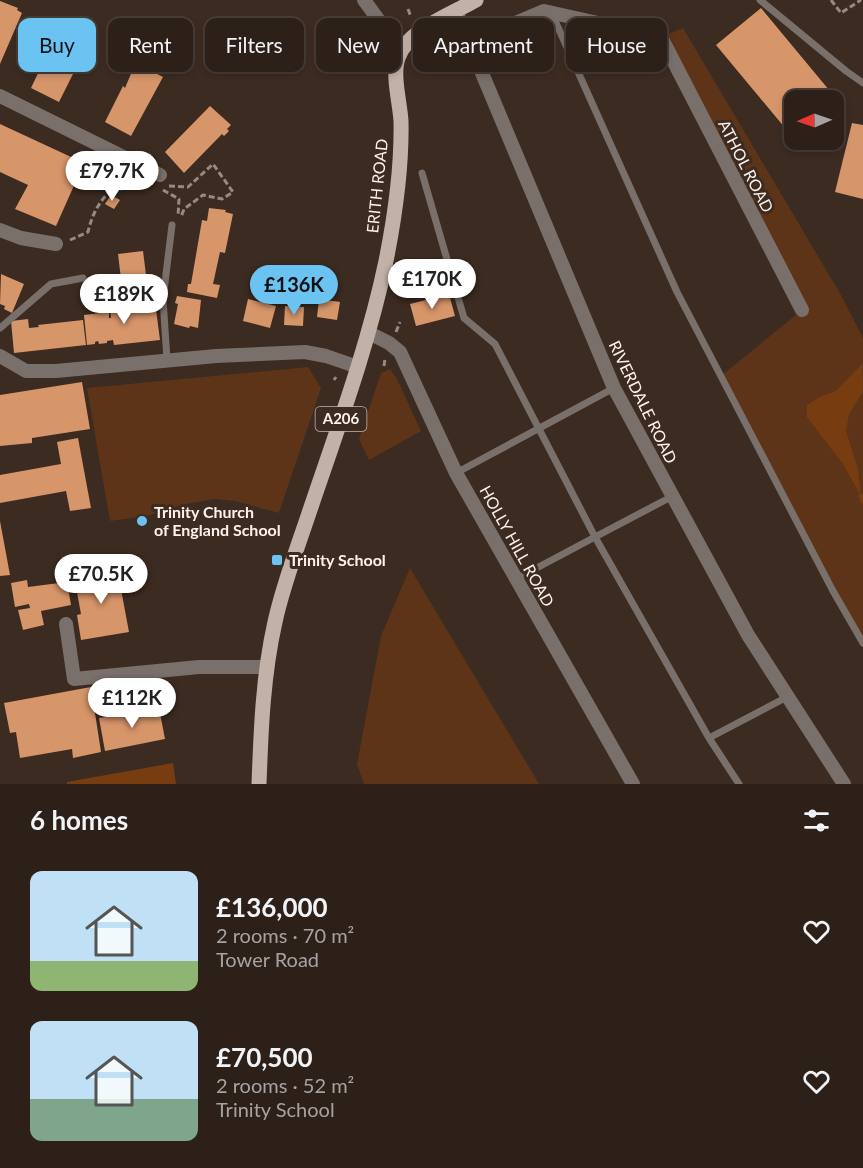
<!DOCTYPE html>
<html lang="en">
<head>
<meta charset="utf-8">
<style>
	:root { --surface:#2d2019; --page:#392d26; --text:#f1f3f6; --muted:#a7a3a2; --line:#483e38; --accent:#6bc3f2 }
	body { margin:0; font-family:Lato,sans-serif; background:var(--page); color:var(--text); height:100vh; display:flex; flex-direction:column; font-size:22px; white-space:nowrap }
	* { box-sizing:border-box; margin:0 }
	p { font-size:20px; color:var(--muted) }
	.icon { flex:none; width:33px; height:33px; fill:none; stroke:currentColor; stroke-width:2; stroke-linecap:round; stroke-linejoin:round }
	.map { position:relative; height:784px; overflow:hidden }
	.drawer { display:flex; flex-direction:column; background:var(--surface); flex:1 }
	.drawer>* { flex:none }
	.banner { position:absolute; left:18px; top:18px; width:828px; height:54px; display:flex; gap:12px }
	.needle { width:39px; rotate:268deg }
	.fabs { position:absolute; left:784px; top:90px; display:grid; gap:12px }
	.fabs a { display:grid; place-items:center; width:60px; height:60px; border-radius:12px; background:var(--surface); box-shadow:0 3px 9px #0003,0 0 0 2px var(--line); font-size:30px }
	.price { position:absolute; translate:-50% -51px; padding:0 14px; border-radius:21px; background:#fff; color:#222; font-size:20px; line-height:39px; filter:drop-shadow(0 2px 3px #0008) }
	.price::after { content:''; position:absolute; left:50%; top:36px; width:18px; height:14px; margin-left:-9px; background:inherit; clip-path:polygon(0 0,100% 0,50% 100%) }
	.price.current { background:var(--accent); color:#111 }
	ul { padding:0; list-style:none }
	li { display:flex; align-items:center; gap:18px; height:150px; padding:0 30px }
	li span { display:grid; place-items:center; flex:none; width:168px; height:120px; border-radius:12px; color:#555 }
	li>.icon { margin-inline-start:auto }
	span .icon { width:72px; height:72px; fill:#fffc; stroke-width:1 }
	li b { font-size:26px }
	h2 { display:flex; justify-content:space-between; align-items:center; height:72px; padding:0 30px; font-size:26px }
	.pill { padding:0 21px; border-radius:12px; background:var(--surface); box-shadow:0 3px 9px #0003,0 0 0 2px var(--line); font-size:21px; line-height:54px }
	.pill.current { background:var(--accent); color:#111 }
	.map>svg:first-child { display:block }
	.green { fill:#5d3417 }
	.water { fill:#773d10 }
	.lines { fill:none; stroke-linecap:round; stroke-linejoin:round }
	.stream { stroke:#773d10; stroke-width:5 }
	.building { fill:#d7956a }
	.path { stroke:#978981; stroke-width:3; stroke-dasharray:6 3; stroke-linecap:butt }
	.lane { stroke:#79706b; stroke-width:7 }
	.street { stroke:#79706b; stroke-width:14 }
	.primary { stroke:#c2b1a6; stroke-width:15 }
	.poi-dot { fill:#6bc3f2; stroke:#3c2b21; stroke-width:2 }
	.labels { text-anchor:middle; stroke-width:6; stroke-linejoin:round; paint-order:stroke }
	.shield { fill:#3c2b21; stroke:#c3b6ae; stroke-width:1.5 }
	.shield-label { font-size:15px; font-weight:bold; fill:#fdf2eb }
	.street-label { font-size:16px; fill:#fdf2eb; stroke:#3c2b21 }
	.poi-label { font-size:16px; font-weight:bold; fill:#fdf2eb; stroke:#3c2b21; text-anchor:start }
</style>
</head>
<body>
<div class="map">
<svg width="863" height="784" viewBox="0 0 863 784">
	<rect width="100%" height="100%" fill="#3c2b21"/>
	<!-- green -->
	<path class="green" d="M683 28 841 295 863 338V643L721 376 802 310 661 37Z
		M308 367 321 388 279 513 235 501 214 499 181 505 147 516 110 521 87 388Z
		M390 369 397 379 421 431 369 460 359 439 381 373Z
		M410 568 539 784H364L357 764 381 636Z"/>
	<!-- water -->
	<path class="water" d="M862 364 863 392 849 414 846 431 858 469 861 496 843 464 807 417V405L820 397 836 391Z
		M173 763 176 784H67V782Z"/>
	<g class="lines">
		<!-- stream -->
		<path class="stream" d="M861 496 863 501"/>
	</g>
	<!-- building -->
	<path class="building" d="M0 1 18 8 17 10 22 13 0 64Z
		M761 8 839 102 834 106V100H795V140L716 45Z
		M59 29 85 40 81 54 79 53 73 65 76 68 59 102 31 88Z
		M138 64 163 77 131 136 105 122 123 86 125 88 133 69 135 70Z
		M210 106 231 125 227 129 229 131 224 136 222 134 184 173 165 152Z
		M852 123 863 125V199L835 192Z
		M0 124 84 163 56 226 15 209 28 185 0 172Z
		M111 195 120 200 114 209 105 204Z
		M209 208 226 210 225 212 233 214 225 253 220 252 213 284 220 285 217 298 187 292 188 284H191L202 220 207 221Z
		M143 251 146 275 121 279 118 254Z
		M1 274 24 284 12 313 4 309 5 306 0 304Z
		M449 294 455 316 416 326 410 304Z
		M177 296 201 300 198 328 190 326 189 328 174 324 178 304 175 303Z
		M248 299 276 306 270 328 243 321Z
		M319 299 340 302 337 320 317 317Z
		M155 302 160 340 114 345 113 340 107 341V343L99 344 98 341 95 342V344L87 345 84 315 109 312V318H111L110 308Z
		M285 306 304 307 303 326 284 325Z
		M28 319 29 328 39 327 38 325 83 320 86 345 14 353 11 321Z
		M82 382 90 429 32 438V443L0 446V395Z
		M78 438 91 508 70 511 66 491 0 503V475L61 464 57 442Z
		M0 521 10 575 0 576Z
		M117 568 129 632 81 640 77 615 81 614 74 576Z
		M27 580 28 587 67 582 71 605 41 611 44 625 23 630 18 610 30 608 29 604 15 607 11 583Z
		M91 687 101 752 73 758 72 749 20 758 16 732 10 733 4 703Z
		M159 708 165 739 105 751 99 718Z"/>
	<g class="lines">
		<!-- path -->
		<path class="path" d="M831 0 841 13 861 0
			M408 9 411 17
			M358 26 361 24
			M169 186 188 187 213 164 233 192 222 199 203 195 184 209 181 217
			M163 190 179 199 178 216
			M70 240 88 232C92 215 98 203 111 190
			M396 332 400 322
			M384 366 385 359
			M334 380 336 377"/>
		<!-- lane -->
		<path class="lane" d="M760 0 846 71 863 83
			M552 14 677 292 833 591 863 643
			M422 173 464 318 495 344 595 537 516 579
			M121 187 134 162
			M0 328 51 284 83 278
			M167 360 163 299 172 225
			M456 473 614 388
			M671 497 595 537 709 738 739 784
			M709 738 787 697"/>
		<!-- street -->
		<path class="street" d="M364 0 401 51
			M456 11 614 388 748 635 844 784
			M470 42 544 11 661 37 802 310
			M0 96 160 175
			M0 230 21 238 56 244
			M369 333 389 343 400 352 456 473 633 784
			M0 356 26 371H56L216 356 305 352 326 356 358 367
			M66 624 74 679 199 667H267"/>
		<!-- primary -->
		<path class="primary" d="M259 784C261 729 263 675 275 622 283 585 297 549 309 513 337 430 368 347 386 261 395 216 402 168 401 121 400 103 392 75 398 58 407 30 452 14 476 0"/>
	</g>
	<!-- markers -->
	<g class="poi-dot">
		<circle cx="142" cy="521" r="6"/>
		<rect x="271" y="554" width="12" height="12" rx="3"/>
	</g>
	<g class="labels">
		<!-- shield labels -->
		<rect class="shield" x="315.5" y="407" width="51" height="24" rx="4.5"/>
		<g class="shield-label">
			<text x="341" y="424">A206</text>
		</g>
		<!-- street labels -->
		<g class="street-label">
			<text transform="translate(746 166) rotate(63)" y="6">ATHOL ROAD</text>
			<text transform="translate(377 186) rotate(-84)" y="6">ERITH ROAD</text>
			<text transform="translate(643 402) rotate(64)" y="6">RIVERDALE ROAD</text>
			<text transform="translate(517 546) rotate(61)" y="6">HOLLY HILL ROAD</text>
		</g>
		<!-- poi labels -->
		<g class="poi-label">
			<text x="154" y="518">Trinity Church<tspan x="154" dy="18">of England School</tspan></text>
			<text x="289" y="566">Trinity School</text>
		</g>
	</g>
</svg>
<div class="fabs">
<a><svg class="needle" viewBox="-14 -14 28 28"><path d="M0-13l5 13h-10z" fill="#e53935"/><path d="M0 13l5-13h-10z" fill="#a7a3a2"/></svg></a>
</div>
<b class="price" style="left:112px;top:202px">£79.7K</b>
<b class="price" style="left:432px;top:310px">£170K</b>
<b class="price current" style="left:294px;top:316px">£136K</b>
<b class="price" style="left:124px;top:325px">£189K</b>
<b class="price" style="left:101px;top:605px">£70.5K</b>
<b class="price" style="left:132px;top:729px">£112K</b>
<div class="banner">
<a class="pill current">Buy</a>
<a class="pill">Rent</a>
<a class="pill">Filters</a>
<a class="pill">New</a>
<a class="pill">Apartment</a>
<a class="pill">House</a>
</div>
</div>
<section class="drawer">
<h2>6 homes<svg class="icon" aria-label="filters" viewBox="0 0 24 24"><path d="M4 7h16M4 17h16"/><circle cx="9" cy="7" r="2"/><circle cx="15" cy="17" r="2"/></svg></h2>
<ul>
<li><span style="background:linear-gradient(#bfe0f5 75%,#8fb573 0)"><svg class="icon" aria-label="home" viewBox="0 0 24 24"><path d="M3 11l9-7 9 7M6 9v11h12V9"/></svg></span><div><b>£136,000</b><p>2 rooms · 70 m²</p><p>Tower Road</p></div><svg class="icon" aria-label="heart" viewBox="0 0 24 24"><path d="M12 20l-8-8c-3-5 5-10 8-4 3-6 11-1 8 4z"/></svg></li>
<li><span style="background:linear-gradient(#bfe0f5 65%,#7fa58c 0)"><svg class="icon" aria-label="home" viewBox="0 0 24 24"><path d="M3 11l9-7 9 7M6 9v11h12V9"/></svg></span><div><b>£70,500</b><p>2 rooms · 52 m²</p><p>Trinity School</p></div><svg class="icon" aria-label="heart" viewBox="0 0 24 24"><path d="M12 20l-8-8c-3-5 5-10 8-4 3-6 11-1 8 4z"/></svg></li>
</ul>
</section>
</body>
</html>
